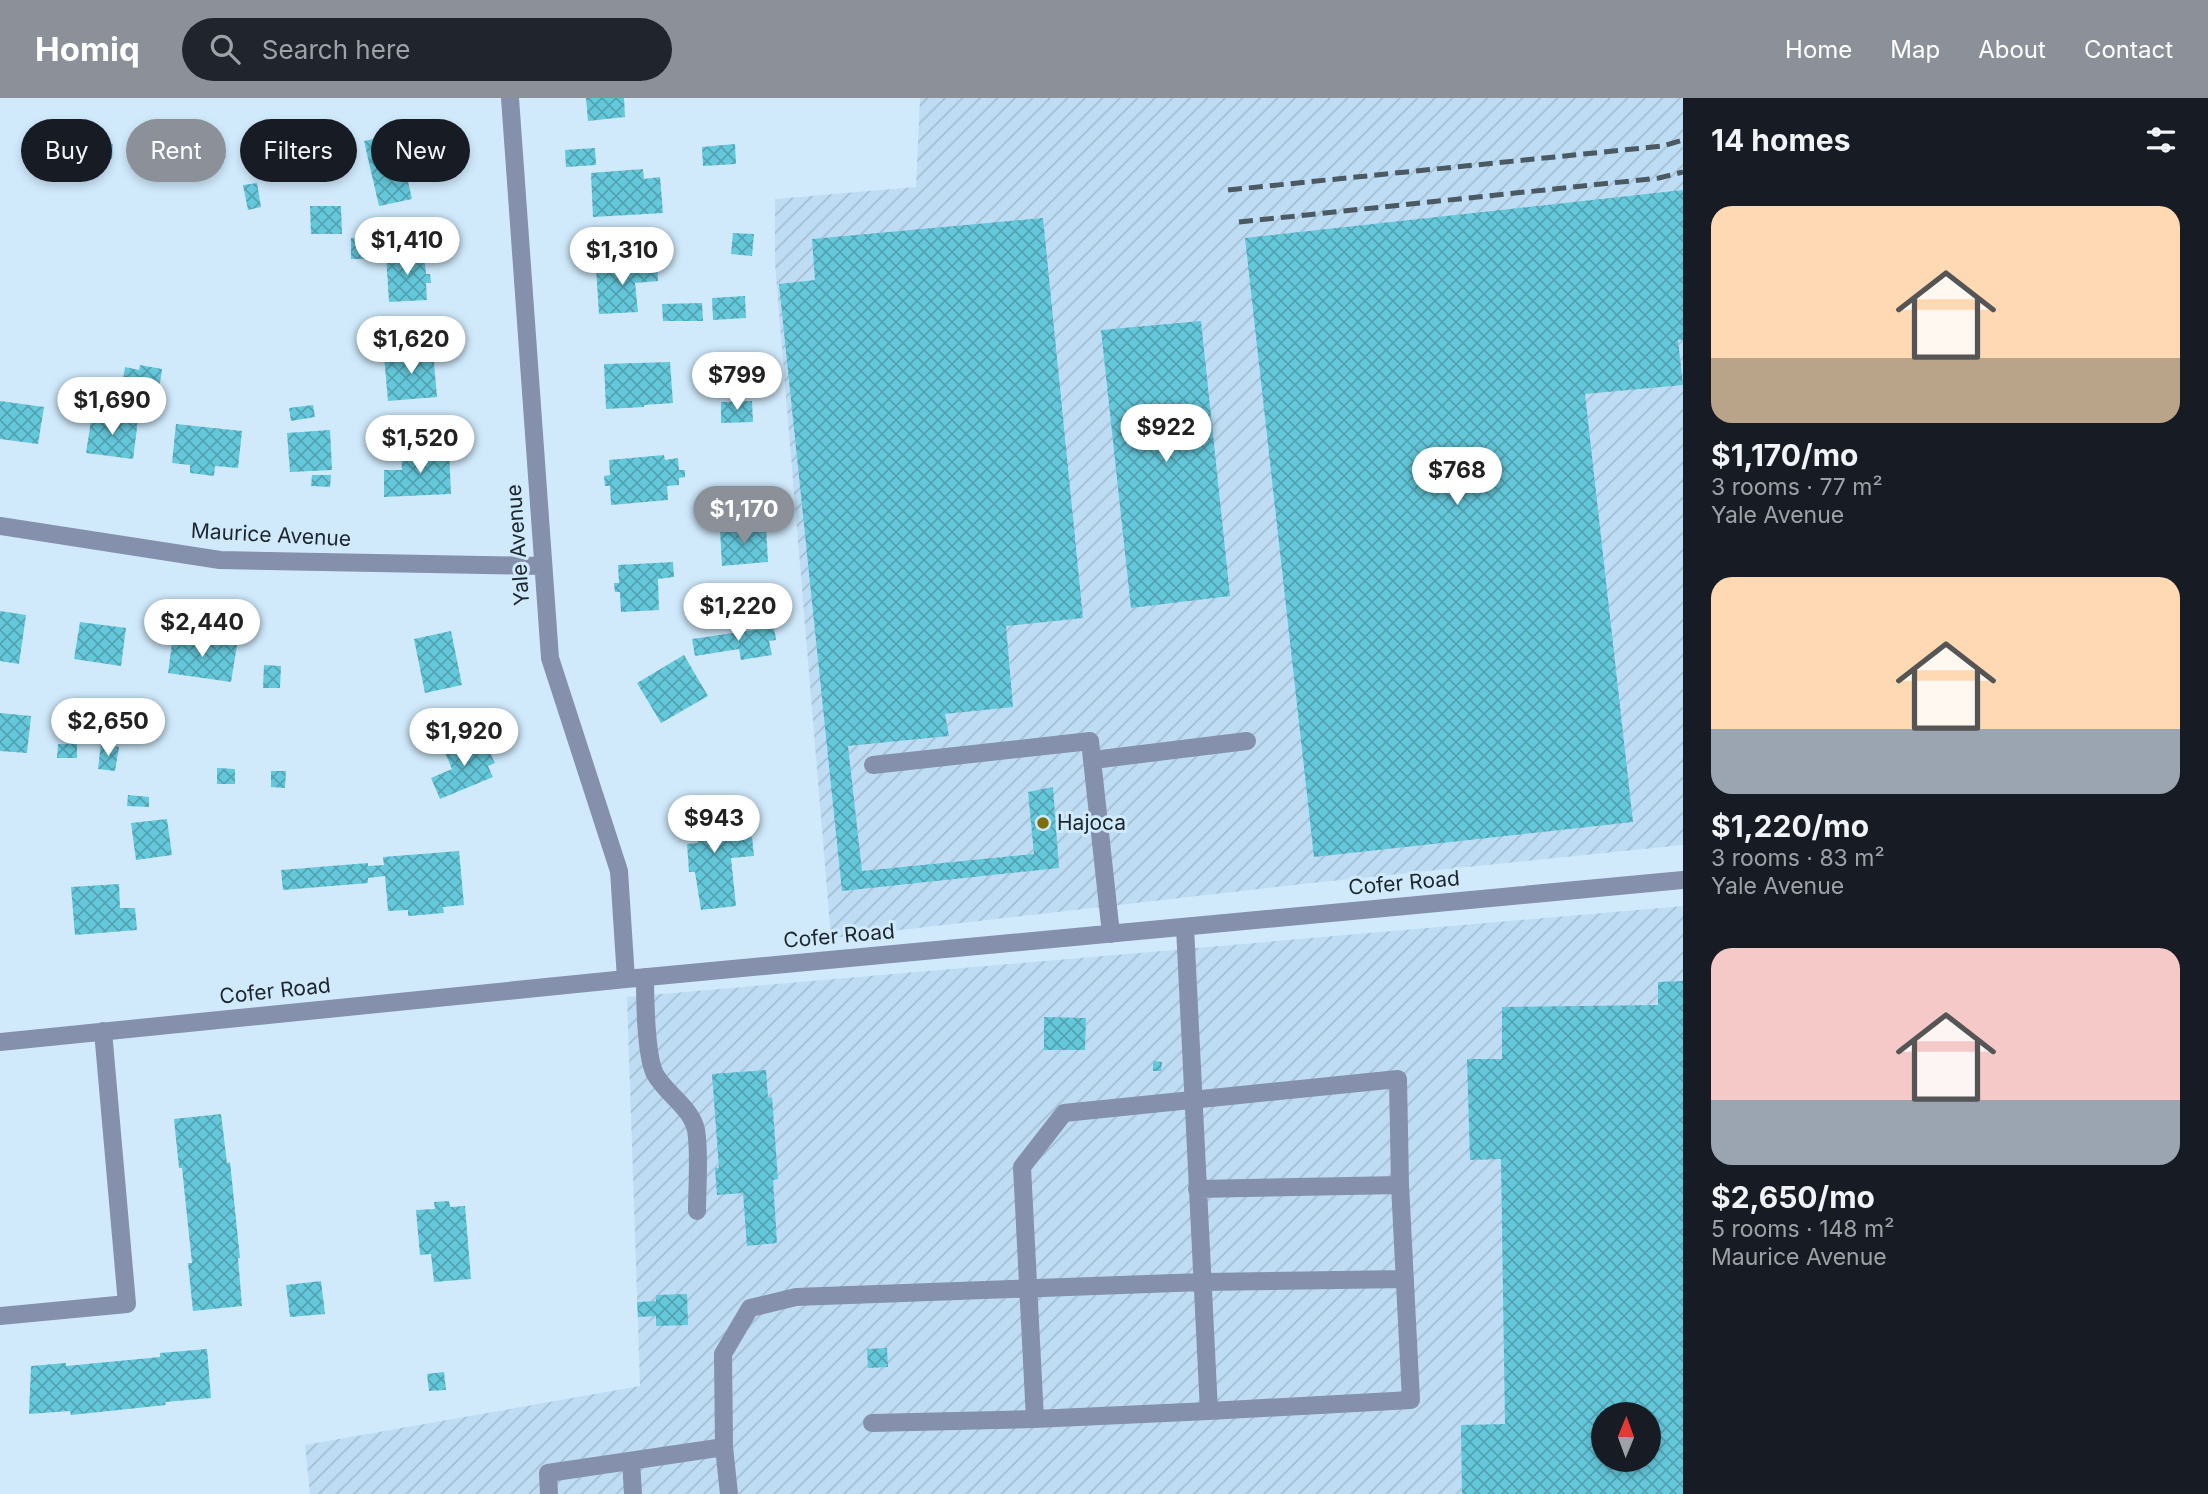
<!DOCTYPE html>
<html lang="en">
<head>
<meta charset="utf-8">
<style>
	:root { --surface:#171b24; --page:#20242c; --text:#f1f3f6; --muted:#9ea1a6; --accent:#8c9099 }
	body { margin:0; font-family:Inter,sans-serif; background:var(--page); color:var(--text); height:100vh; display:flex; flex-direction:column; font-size:26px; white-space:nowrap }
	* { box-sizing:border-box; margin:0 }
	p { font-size:23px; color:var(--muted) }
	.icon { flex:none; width:38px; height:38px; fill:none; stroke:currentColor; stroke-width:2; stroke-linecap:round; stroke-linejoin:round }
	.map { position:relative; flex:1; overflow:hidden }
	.side { display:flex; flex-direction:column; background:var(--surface); width:525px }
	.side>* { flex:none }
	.guide { position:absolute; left:21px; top:21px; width:665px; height:63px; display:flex; gap:14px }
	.needle { width:46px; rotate:1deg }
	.tools { position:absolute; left:1591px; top:1304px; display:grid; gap:14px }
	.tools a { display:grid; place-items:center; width:70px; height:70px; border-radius:50%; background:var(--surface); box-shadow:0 4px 10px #0003; font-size:35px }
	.price { position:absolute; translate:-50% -60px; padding:0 16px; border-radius:24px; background:#fff; color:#222; font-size:23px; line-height:46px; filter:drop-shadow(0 2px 4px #0008) }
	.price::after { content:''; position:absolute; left:50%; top:42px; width:21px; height:16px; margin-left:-10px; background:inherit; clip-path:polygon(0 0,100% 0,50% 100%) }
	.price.current { background:var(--accent); color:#fff }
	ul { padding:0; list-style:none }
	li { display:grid; align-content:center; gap:14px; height:371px; padding:0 28px }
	li span { display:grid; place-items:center; height:217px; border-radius:21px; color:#555 }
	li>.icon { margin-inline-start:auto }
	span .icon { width:126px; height:126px; fill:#fffc; stroke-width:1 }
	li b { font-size:30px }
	h2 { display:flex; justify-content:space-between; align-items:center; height:84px; padding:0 28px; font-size:30px }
	.chip { padding:0 24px; border-radius:32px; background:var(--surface); box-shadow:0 4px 10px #0003; font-size:24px; line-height:63px }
	.chip.current { background:var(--accent); color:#fff }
	header { display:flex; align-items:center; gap:42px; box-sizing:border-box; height:98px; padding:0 35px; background:var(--accent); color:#fff }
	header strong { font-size:33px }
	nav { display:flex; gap:38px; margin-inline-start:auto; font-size:24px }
	.search { width:490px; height:63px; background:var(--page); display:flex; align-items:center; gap:18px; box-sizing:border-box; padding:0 24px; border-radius:38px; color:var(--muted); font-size:26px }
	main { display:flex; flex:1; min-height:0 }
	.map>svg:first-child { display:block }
	.industrial { fill:url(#industrial-furrows); fill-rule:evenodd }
	.building { fill:url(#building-cross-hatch); fill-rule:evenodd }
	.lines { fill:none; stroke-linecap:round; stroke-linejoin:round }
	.minor { stroke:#8490ac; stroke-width:18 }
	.rail { stroke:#4b5963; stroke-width:5; stroke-dasharray:14 7; stroke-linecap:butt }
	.poi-dot { fill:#7c6f0c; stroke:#d0eafc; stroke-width:2.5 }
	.labels { text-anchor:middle; stroke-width:6; stroke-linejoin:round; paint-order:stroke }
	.street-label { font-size:21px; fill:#1d262d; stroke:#d0eafc }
	.poi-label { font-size:21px; fill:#1d262d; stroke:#d0eafc; text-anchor:start }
</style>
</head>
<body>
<header>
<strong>Homiq</strong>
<div class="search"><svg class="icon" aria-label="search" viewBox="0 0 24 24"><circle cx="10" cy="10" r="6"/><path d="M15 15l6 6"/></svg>Search here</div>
<nav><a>Home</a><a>Map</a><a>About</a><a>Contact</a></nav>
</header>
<main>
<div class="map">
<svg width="1683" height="1396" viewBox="0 0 1683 1396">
	<defs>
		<pattern id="industrial-furrows" width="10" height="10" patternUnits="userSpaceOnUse" patternTransform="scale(1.75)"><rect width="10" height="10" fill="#beddf4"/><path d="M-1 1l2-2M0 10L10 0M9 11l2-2" fill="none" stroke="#a3bed2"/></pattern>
		<pattern id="building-cross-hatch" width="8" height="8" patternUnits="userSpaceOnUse" patternTransform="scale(1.75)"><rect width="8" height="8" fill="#64c8db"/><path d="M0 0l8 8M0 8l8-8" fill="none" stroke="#52a2b2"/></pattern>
	</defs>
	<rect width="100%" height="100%" fill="#d0eafc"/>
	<!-- industrial -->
	<path class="industrial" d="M920 0H1683V747L1302 786 831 840 775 166V101L916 89Z
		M1683 808V1396H310L305 1347 640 1288 627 899ZM1603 1316H1648V1362H1603Z"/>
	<!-- building -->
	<path class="building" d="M586 0H624L625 19 588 23Z
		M162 21 173 26 165 42 154 36Z
		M397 36 412 101 379 108 364 43Z
		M97 45 113 46 112 61 95 59Z
		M216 46 226 59 210 71 201 58Z
		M735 46 736 66 703 68 702 49Z
		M595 50 596 67 566 69 565 52Z
		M643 71 644 81 660 79 663 115 593 119 591 75Z
		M257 85 261 109 248 112 243 87Z
		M1683 92V242H1678L1683 287 1585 296 1633 724 1314 759 1245 140Z
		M310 108H341L342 136H311Z
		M1043 120 1083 520 1006 528 1013 609 945 616 949 638 848 648 862 773 1034 756 1028 694 1053 689 1059 770 842 793 779 186 815 182 812 141Z
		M733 135 754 136 752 158 731 156Z
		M351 140H365V161H351Z
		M424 155 426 176H430L431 185H426L427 202 389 204 386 157Z
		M657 167 658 183 635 185 638 214 599 216 596 170Z
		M745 198 746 220 713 222 712 200Z
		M702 205 703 223H663L662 206Z
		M1201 223 1230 498 1131 510 1101 232Z
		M433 253 437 299 388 303 384 258Z
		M670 264 673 305 644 307V309L606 311 604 266Z
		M140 267 162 271 157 307 134 303 136 291 122 289 125 269 139 272Z
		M0 303 44 309 38 346 0 341Z
		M752 303 753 324 721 325V304Z
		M313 307 315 319 291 323 289 310Z
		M92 316 138 322 133 361 86 355Z
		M176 326 242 333 238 370 215 368 214 378 190 375V367L172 365Z
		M330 332 332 372 290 374 287 335Z
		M449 352 451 396 384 399V372H402L401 354Z
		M664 357 665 362 678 360 679 372H685V379L679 380V387L667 388 668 402 611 407 610 388H605L604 378 610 377 609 362Z
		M312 377H331L330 389 311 388Z
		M760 401 761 423 707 425 706 403Z
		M766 428 768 464 722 468 720 431Z
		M673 464 674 479 658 481 659 512 621 514 620 494H615L614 485H619L618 467Z
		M739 508 741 520 732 522 730 509Z
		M0 513 26 517 19 566 0 563Z
		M80 524 126 530 121 568 74 561Z
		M774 529 776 542 769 543 772 557 741 562 739 551 695 558 692 541Z
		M451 533 462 587 425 595 414 541Z
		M173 538 237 547 231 584 168 575Z
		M684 557 708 598 661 625 637 585Z
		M264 567 281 568 280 590H263Z
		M0 615 31 618 27 655 0 653Z
		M476 639 484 656 490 655 495 665 488 668 493 679 440 701 431 680 452 671 444 652Z
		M58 646H77V660H57Z
		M101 646 119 649 115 673 98 671Z
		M217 670 235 671V686H217Z
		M271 673H286L285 690 271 689Z
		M128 697 149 699V709L127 708Z
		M721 698 724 726 717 727 719 742 752 739 754 758 731 760 736 808 701 812 695 774H689L687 746 698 745 696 726 692 727 689 701Z
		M167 721 172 757 136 762 131 725Z
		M459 753 464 807 443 809 444 815 408 818V812L388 813 385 778 368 780V785L283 792 281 772 368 765V768L384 767 383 759Z
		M119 786 120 810H135L137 832 75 837 71 789Z
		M1683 883V1396H1462L1461 1327 1505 1326 1501 1061 1470 1062 1467 961H1502V909L1658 907V884ZM1603 1316H1648V1362H1603Z
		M1044 919 1086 920 1085 952H1044Z
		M1153 963 1162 964 1161 973H1153Z
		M766 972 768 1000 772 999 778 1081 773 1082 777 1145 747 1148 743 1095 717 1097 715 1070H719L712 976Z
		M221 1016 227 1065 230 1064 240 1160H238L242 1208 193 1213 188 1165H192L182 1070H179L174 1021Z
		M449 1103 450 1109 465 1108 471 1181 434 1184 431 1156 420 1157 416 1112 435 1111 434 1104Z
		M321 1183 325 1216 290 1219 286 1187Z
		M687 1196 688 1227 656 1228V1218L638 1219 637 1204 656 1203V1197Z
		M887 1250 888 1269 868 1270 867 1251Z
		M207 1251 211 1300 165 1304 166 1307 71 1317 70 1313 29 1316 31 1268 66 1265V1268L160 1259V1255Z
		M444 1274 446 1292 429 1293 427 1276Z"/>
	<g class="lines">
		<!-- minor -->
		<path class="minor" d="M510 0 550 560 619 773 626 881
			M0 428 220 462 542 468
			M1093 662 1247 643
			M873 667 1090 643 1111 836
			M1185 829C1193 990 1201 1152 1209 1313L1411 1302 1400 1087 1398 981 1064 1015 1022 1069 1035 1321 1209 1313
			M645 879C645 900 646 959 655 976 666 996 691 1009 696 1032 700 1054 697 1089 697 1113
			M0 944 626 881 1683 782
			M1197 1091 1400 1087
			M0 1218 127 1206 103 933
			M872 1325 1035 1321
			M631 1363 633 1396
			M549 1396 548 1375 724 1349
			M729 1396 724 1349 723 1256 750 1210 796 1199 1202 1184 1405 1181"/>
		<!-- rail -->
		<path class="rail" d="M1228 92 1663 48 1683 42
			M1239 124 1659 80 1683 74"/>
	</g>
	<!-- markers -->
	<circle class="poi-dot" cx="1043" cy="725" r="7"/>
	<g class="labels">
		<!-- street labels -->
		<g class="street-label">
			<text transform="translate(271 437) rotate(3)" y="7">Maurice Avenue</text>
			<text transform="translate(518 447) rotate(-94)" y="7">Yale Avenue</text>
			<text transform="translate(1404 785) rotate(-5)" y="7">Cofer Road</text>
			<text transform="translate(839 838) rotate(-5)" y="7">Cofer Road</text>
			<text transform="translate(275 893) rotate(-6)" y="7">Cofer Road</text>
		</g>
		<!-- poi labels -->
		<g class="poi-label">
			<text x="1057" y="732">Hajoca</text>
		</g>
	</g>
</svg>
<div class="tools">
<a><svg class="needle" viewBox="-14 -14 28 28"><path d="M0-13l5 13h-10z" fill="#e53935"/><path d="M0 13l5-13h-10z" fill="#9ea1a6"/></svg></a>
</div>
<b class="price" style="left:407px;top:179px">$1,410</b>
<b class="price" style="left:622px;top:189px">$1,310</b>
<b class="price" style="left:411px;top:278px">$1,620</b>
<b class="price" style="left:737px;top:314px">$799</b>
<b class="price" style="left:112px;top:339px">$1,690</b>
<b class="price" style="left:1166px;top:366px">$922</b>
<b class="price" style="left:420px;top:377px">$1,520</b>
<b class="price" style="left:1457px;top:409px">$768</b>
<b class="price current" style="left:744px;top:448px">$1,170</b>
<b class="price" style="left:738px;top:545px">$1,220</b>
<b class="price" style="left:202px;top:561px">$2,440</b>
<b class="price" style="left:108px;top:660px">$2,650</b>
<b class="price" style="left:464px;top:670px">$1,920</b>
<b class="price" style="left:714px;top:757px">$943</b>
<div class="guide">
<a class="chip">Buy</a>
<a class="chip current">Rent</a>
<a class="chip">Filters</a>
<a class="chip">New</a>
</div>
</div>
<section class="side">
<h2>14 homes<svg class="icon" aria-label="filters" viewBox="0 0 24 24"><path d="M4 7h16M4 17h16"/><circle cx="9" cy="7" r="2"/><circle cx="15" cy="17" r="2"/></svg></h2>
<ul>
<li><span style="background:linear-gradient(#ffd9b3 70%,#b9a48a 0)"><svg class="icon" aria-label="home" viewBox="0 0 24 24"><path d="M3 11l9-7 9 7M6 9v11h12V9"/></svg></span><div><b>$1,170/mo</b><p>3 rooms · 77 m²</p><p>Yale Avenue</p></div></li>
<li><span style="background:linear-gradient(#ffd9b3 70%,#9aa5b1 0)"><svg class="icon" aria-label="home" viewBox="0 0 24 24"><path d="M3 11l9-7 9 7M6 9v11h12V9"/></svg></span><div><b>$1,220/mo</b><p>3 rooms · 83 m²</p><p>Yale Avenue</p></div></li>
<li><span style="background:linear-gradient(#f6c9c9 70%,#9aa5b1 0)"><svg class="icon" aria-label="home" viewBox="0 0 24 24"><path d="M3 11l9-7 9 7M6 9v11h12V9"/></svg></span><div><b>$2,650/mo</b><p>5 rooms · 148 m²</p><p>Maurice Avenue</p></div></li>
</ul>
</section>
</main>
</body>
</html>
